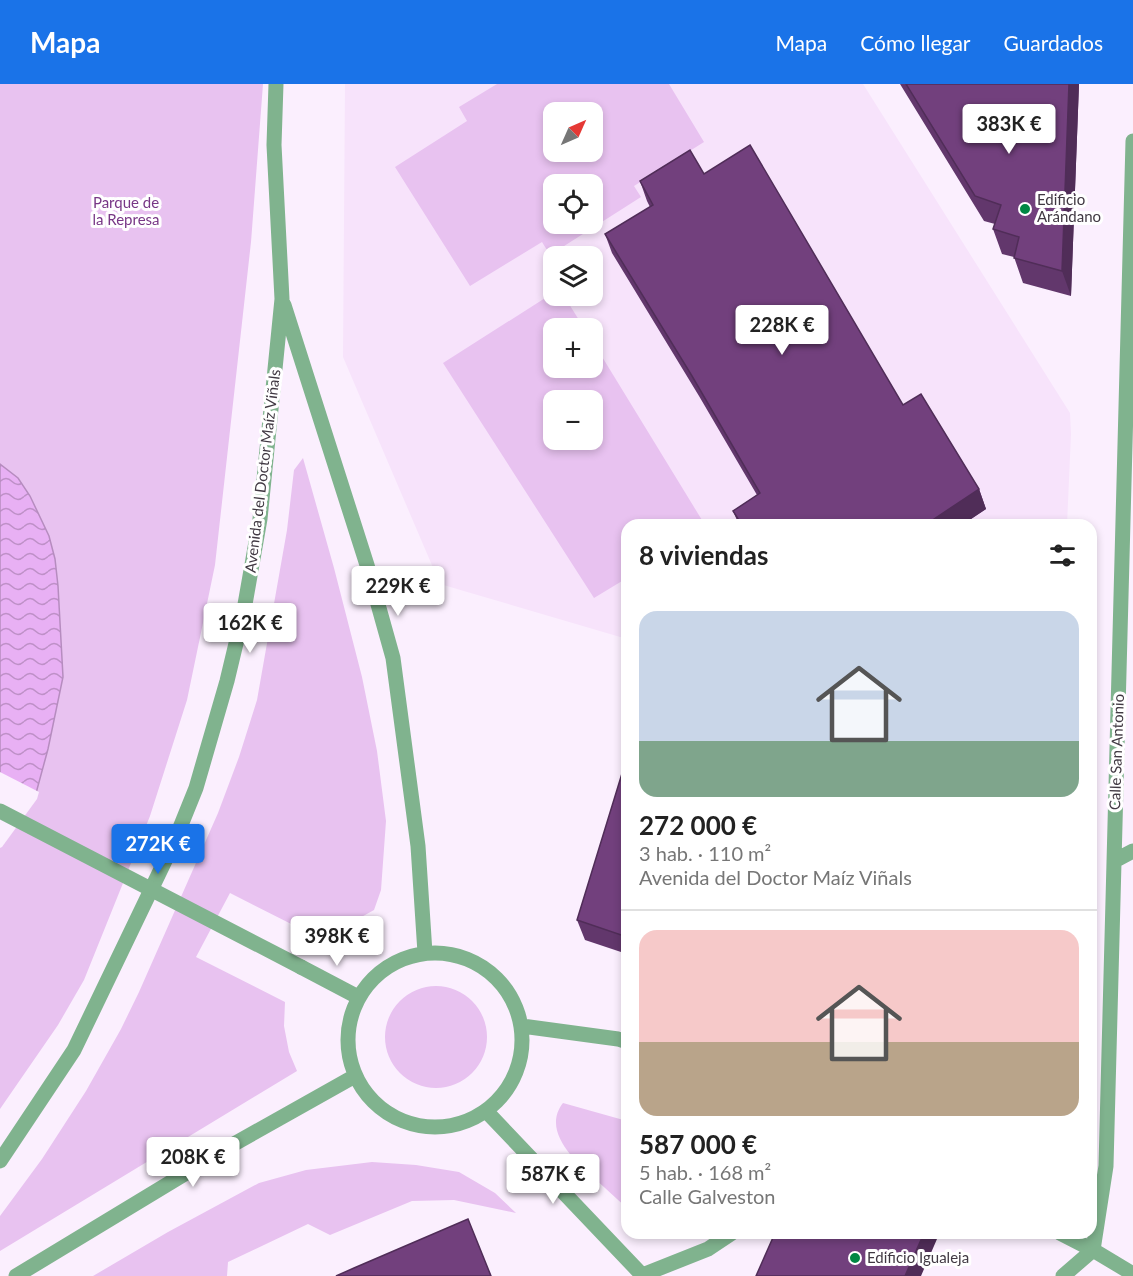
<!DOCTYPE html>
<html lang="es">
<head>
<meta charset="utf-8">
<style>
	:root { --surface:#fff; --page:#f6f6f6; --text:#222; --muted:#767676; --line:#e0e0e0; --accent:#1a73e8 }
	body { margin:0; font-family:Lato,sans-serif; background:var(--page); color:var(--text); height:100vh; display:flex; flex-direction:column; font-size:22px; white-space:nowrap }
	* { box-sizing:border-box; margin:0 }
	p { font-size:20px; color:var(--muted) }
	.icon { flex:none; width:33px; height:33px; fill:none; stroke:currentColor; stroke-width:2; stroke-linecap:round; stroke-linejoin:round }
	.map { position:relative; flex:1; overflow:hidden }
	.details { position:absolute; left:621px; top:435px; width:476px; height:720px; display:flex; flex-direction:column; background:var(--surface); border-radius:18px; box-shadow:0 3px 9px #0003 }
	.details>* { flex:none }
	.needle { width:39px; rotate:45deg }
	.tools { position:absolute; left:543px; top:18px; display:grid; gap:12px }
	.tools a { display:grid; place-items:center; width:60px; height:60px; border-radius:12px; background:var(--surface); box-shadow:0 3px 9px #0003; font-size:30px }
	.price { position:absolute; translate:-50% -51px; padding:0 14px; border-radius:6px; background:#fff; color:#222; font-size:20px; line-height:39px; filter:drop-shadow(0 2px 3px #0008) }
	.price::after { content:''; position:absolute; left:50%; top:36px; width:18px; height:14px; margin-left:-9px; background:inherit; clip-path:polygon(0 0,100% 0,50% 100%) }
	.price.selected { background:var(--accent); color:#fff }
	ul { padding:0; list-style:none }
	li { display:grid; align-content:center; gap:12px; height:318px; padding:0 18px }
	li+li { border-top:2px solid var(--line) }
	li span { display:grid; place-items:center; height:186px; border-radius:18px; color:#555 }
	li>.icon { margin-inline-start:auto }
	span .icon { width:108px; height:108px; fill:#fffc; stroke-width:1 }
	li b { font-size:26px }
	h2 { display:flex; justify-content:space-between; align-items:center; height:72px; padding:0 18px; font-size:26px }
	header { display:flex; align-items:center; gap:36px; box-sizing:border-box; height:84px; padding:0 30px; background:var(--accent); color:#fff }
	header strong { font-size:28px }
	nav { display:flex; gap:33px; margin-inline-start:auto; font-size:21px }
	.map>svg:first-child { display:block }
	.built { fill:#f7e3fb; fill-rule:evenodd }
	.green { fill:#e8c2f0; fill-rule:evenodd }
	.water { fill:url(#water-waves); stroke:#b68cbf; stroke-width:1.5 }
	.pier { fill:#fbeffe }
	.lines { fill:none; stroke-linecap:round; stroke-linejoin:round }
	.minor { stroke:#80b38e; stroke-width:15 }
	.minor-bridge { stroke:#80b38e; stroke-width:15 }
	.wall { fill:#62376c }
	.shaded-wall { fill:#502d58 }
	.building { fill:#72407d; stroke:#502d58; stroke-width:1.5 }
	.poi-dot { fill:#008744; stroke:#fff; stroke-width:2 }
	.labels { text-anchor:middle; stroke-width:6; stroke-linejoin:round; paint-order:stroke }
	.poi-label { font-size:15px; fill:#413943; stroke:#fff; text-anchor:start }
	.park-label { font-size:15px; fill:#783786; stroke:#fff }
	.street-label { font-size:15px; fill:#413943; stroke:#fff }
</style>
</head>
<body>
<header>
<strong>Mapa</strong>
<nav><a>Mapa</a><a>Cómo llegar</a><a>Guardados</a></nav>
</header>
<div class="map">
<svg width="1133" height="1192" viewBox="0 0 1133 1192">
	<defs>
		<pattern id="water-waves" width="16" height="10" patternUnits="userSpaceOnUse" patternTransform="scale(1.5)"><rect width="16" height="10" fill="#e8b0f4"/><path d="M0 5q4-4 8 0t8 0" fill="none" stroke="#be90c7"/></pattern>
	</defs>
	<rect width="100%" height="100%" fill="#fbeffe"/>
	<!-- built -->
	<path class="built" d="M345 0H863L1070 329 1071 350 1067 441H627V555L440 500 343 273ZM554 28H592V68H554ZM554 100H592V140H554ZM554 172H592V212H554ZM554 244H592V284H554ZM554 316H592V356H554Z"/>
	<!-- green -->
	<path class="green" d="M0 0H263L251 158 215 481 187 616 150 732 84 896 58 941 0 1025Z
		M497 0H669L704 58 634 102 641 113 550 171 542 158 470 202 395 83 467 37 459 23ZM554 28H592V68H554ZM554 100H592V140H554Z
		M553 209 554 212H564L584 244H554V284H592L593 258 705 441H627V494L594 514 443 279ZM592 316V356H554V316Z
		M303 374 334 484 362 593 377 667 386 737 381 806 374 826 356 836 333 845 319 854 230 809 196 873 285 918 284 942 289 968 297 987 0 1167V1132L42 1075 86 1007 121 945 139 908 218 729 239 673 257 616 287 446 294 386Z
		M385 953a51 51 0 1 1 102 0a51 51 0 1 1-102 0Z
		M563 1019 627 1037V1124C616 1114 606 1105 595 1095 576 1078 541 1047 563 1019Z
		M372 1078 416 1081 459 1088 495 1109 516 1129 454 1116 412 1117 330 1151 308 1140 228 1178 227 1192H93L168 1148 259 1099 306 1086Z"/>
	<!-- water -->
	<path class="water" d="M0 380 18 394 30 412 49 452 55 475 58 502 63 593 48 665 35 713 0 761Z"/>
	<!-- pier -->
	<path class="pier" d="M0 688 39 708 37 715 2 763 0 764Z"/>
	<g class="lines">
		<!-- minor -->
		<path class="minor" d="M284 221 367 481 393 574 418 762 425 869
			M1114 777 1133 767
			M348 956a87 87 0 1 1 174 0a87 87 0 1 1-174 0Z
			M301 883 358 913
			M522 942 618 955 627 958
			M487 1028 643 1192
			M0 1077 74 966 175 756 196 704 227 597 244 526 260 435 282 215 274 61 276 0
			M1060 1149 1093 1166 1133 1190
			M16 1192 234 1060 355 992
			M640 1192 708 1165 732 1149
			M1063 1192 1093 1166 1106 1082 1133 57"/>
		<!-- minor-bridge -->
		<path class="minor-bridge" d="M0 727 301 883"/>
	</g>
	<!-- wall -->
	<path class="wall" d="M900 0H1079L1071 212 1023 199 1014 173 1002 170 993 145 995 140 984 137Z
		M704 90 903 321 979 405 986 425 962 441H739L733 427 757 411 699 312 612 169 605 150 650 123 647 117 640 97Z
		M627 684V870L585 856 577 836Z"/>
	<!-- shaded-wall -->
	<path class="shaded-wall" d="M1069 0H1079L1071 212 1062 187Z
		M979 405 986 425 962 441H925Z
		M924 1149H935L937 1155 921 1192H905Z"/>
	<!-- building -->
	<path class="building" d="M906 0H1069L1062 187 1014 174 1019 153 993 145 1001 121 975 112Z
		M750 61 903 321 921 310 979 405 925 441H742L733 427 760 409 692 292 605 150 653 121 640 97 690 66 704 90Z
		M624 683 627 684V853L577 836Z
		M468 1135 491 1192H336L354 1184Z
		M775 1149H924L905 1192H756Z"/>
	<!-- markers -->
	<g class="poi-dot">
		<circle cx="1025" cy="125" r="6"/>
		<circle cx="855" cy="1174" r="6"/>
	</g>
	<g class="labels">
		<!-- poi labels -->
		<g class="poi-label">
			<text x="1037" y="121">Edificio<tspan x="1037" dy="17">Arándano</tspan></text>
			<text x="867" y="1179">Edificio Igualeja</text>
		</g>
		<!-- park labels -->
		<g class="park-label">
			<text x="126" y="124">Parque de<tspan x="126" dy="17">la Represa</tspan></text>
		</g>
		<!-- street labels -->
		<g class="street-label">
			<text transform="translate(263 387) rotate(-83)" y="5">Avenida del Doctor Maíz Viñals</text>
			<text transform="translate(1117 668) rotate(-88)" y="5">Calle San Antonio</text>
		</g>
	</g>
</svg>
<div class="tools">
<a><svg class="needle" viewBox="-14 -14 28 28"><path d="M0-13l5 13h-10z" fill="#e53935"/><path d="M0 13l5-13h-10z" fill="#767676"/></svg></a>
<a><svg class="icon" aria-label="locate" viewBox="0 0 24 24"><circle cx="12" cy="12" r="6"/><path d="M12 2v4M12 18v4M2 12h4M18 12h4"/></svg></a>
<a><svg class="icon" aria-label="layers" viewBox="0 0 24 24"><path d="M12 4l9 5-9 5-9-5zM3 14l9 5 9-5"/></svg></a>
<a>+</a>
<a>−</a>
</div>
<b class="price" style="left:1009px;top:71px">383K €</b>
<b class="price" style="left:782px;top:272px">228K €</b>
<b class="price" style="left:398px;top:533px">229K €</b>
<b class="price" style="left:250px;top:570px">162K €</b>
<b class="price selected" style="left:158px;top:791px">272K €</b>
<b class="price" style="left:337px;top:883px">398K €</b>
<b class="price" style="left:193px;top:1104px">208K €</b>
<b class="price" style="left:553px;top:1121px">587K €</b>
<section class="details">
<h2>8 viviendas<svg class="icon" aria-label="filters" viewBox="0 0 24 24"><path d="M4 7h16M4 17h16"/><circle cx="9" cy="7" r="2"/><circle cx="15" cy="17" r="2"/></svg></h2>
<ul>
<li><span style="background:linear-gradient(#c9d6e8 70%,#7fa58c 0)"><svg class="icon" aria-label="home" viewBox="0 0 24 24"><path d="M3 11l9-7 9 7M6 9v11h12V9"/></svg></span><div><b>272 000 €</b><p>3 hab. · 110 m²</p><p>Avenida del Doctor Maíz Viñals</p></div></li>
<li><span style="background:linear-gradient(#f6c9c9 60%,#b9a48a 0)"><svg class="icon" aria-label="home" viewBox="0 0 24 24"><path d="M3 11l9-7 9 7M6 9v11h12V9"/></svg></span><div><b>587 000 €</b><p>5 hab. · 168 m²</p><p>Calle Galveston</p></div></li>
</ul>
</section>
</div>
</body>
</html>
